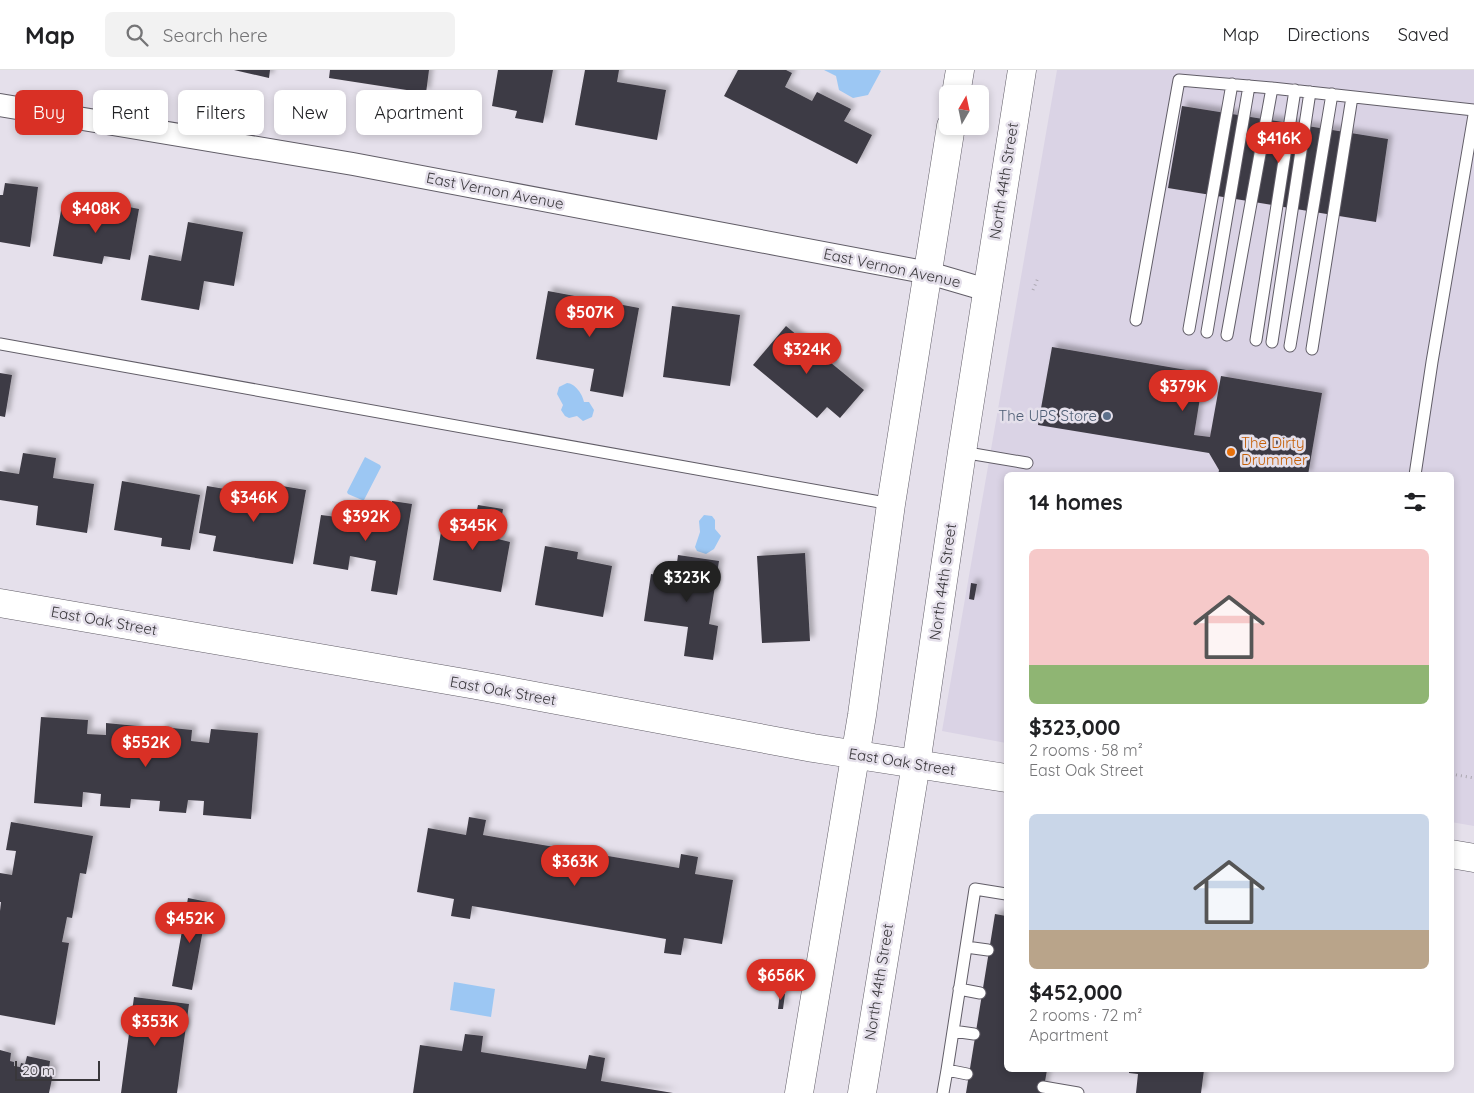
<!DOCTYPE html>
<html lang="en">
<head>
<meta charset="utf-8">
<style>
	:root { --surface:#fff; --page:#f2f2f2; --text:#202124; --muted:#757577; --line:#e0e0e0; --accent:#d93025 }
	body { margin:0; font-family:Quicksand,sans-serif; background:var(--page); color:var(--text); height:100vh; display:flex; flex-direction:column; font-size:19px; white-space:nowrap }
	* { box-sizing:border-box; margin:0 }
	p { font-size:16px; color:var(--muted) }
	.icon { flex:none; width:28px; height:28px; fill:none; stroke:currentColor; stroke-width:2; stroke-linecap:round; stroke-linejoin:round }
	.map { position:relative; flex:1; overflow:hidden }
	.drawer { position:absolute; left:1004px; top:402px; width:450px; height:600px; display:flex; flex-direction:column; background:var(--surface); border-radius:8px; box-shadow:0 2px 8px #0003 }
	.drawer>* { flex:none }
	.top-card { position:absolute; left:15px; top:20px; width:475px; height:45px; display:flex; gap:10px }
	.needle { width:32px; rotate:9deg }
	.buttons { position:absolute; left:939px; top:15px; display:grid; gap:10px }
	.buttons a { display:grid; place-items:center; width:50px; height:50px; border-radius:8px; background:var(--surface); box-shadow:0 2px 8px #0003; font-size:25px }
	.scale { position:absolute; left:15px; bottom:12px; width:85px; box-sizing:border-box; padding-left:5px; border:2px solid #39373b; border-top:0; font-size:14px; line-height:18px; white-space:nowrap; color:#39373b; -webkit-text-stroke:4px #e5e0eb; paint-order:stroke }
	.price { position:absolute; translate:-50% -42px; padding:0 11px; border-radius:18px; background:var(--accent); color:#fff; font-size:16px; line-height:32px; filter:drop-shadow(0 1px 2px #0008) }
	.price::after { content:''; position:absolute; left:50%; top:30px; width:15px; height:11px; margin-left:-8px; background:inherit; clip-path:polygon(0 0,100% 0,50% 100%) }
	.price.on { background:#222; color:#fff }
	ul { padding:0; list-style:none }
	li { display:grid; align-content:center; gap:10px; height:265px; padding:0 25px }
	li span { display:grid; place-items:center; height:155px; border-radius:8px; color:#555 }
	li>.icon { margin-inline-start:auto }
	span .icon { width:90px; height:90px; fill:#fffc; stroke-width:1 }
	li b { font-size:21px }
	h2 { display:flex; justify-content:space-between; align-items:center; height:60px; padding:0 25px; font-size:21px }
	.tag { padding:0 18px; border-radius:8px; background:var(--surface); box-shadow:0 2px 8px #0003; font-size:18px; line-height:45px }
	.tag.on { background:var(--accent); color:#fff }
	header { display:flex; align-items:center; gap:30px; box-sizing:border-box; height:70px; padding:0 25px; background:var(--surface); border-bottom:1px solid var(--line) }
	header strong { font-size:24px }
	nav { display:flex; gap:28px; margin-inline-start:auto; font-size:18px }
	.search { width:350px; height:45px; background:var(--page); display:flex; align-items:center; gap:12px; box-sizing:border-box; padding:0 18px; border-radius:8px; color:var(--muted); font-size:19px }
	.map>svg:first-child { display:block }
	.built { fill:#dad3e5 }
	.water { fill:#9cc7f3 }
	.building { fill:#3e3b44; filter:url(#shadow) }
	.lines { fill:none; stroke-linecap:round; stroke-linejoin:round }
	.lane-casing { stroke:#615d67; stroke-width:13 }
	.street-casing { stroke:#615d67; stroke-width:24 }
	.secondary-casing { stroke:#615d67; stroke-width:29 }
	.primary-casing { stroke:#615d67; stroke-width:29 }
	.path { stroke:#aba7b0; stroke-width:3; stroke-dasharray:1 4; stroke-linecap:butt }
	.lane { stroke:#fff; stroke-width:11 }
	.street { stroke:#fff; stroke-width:22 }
	.secondary { stroke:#fff; stroke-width:28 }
	.primary { stroke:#fff; stroke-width:28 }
	.service-dot { fill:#5c6f8a; stroke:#e5e0eb; stroke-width:2 }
	.food-dot { fill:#e8710a; stroke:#e5e0eb; stroke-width:2 }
	.labels { text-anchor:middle; stroke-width:5; stroke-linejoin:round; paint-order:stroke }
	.street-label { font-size:15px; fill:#39373b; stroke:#e5e0eb }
	.service-label { font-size:15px; fill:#4e5e75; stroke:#e5e0eb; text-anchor:end }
	.food-label { font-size:15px; fill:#c56008; stroke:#e5e0eb; text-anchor:start }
</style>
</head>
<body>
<header>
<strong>Map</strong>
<div class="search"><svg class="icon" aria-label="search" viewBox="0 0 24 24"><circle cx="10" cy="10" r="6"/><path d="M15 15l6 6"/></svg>Search here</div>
<nav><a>Map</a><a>Directions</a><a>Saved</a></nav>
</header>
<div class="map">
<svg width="1474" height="1023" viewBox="0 0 1474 1023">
	<defs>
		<filter id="shadow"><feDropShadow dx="4.5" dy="-4.5" stdDeviation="2.5" flood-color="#0004"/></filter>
	</defs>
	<rect width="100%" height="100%" fill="#e5e0eb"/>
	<!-- built -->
	<path class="built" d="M1057 0H1474V756L1451 752V405H1006V673L942 661Z"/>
	<!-- water -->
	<path class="water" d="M824 0H879L881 1 868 25 853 28 839 20 836 6Z
		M567 313C575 313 583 325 584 332H589L594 340 592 347 583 351 577 346 569 348 565 346 561 340 563 335 557 324 559 317Z
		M365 387 380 395 381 397 364 430H362L348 424 347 422Z
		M704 445 712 446 715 450V459L721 466 714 479 706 484 697 481 695 477 700 462 699 451Z
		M454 912 495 919 491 947 450 940Z"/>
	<!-- building -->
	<path class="building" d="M234 0H270L269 8Z
		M330 0H429L426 23 329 8Z
		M498 0H553L543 53 515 48 517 41 492 36Z
		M585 0H619L617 12 666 20 657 70 575 55Z
		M738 0H786L792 3 785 17 812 31 817 22 851 39 844 51 872 65 857 94 724 26Z
		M1182 36 1388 69 1376 152 1168 118Z
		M5 113 38 117 30 177 0 172V125H3Z
		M109 133 139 139 130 190 104 186 102 194 53 186 62 135 107 143Z
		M188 152 243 162 234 216 204 211 199 240 141 230 149 185 181 191Z
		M548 221 639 238 623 327 590 321 594 299 536 289Z
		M672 236 740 245 730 316 663 307Z
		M786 256 864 320 840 348 827 337 817 348 753 295Z
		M1052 277 1204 303 1194 365 1210 367 1221 306 1322 323 1308 405H1218L1219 400 1209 383 1038 355Z
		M0 303 12 305 5 347 0 346Z
		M23 383 56 388 53 408 94 414 87 463 36 455 38 436 0 430V401L19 404Z
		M122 411 200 425 190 480 161 476 162 468 114 460Z
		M207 416 279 428 282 416 306 420 293 494 213 481 216 466 199 463Z
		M392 431 412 434 397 525 371 521 376 491 350 486 348 500 313 494 321 445 337 447 339 436 390 444Z
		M478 435 503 439 498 469 510 472 501 522 433 510 444 444 475 449Z
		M545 476 578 482 577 489 612 496 603 547 535 535Z
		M805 483 810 571 762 573 757 486Z
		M678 485 719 491 709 554 718 556 713 590 684 586 688 557 644 551 651 504 675 508Z
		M971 513 977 514 974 530 969 529Z
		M41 647 88 650 87 664 106 665V653L137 656 136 663 161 666 162 657 192 660 191 671 209 673 211 659 258 663 251 749 203 745 204 731 188 730 186 743 159 741 160 731 131 729 130 738 100 736 101 724 83 722 82 737 34 733Z
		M469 747 486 750 483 765 679 798 681 784 698 787 695 804 733 810 722 874 684 868 681 885 664 883 666 869 472 836 470 849 451 846 454 829 417 822 428 758 466 765Z
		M11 752 93 766 86 804 80 803 72 848 67 847 62 872 69 873 55 955 0 945V841L1 832H0V803L12 805 16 781 6 780Z
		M188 828 208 832 192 920 172 916Z
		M995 844 1006 846V1000H1047L1043 1023H966Z
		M780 923 785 924 783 939H778Z
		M134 927 189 934 177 1023H121Z
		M465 964 483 966 481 982 586 999 589 985 605 988 601 1011 673 1023H413L420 975 462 981Z
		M0 980 11 983 10 991 14 992V996L20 997 21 993 25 994 27 986 50 991 49 999H54L49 1023H0Z
		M1129 1000H1204L1201 1023H1136L1138 1004 1129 1003Z"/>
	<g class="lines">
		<!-- lane casing -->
		<g class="lane-casing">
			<path id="lane" d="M1136 250 1179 10 1272 18 1474 40
				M1189 259 1232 14
				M1207 262 1249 16
				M1227 265 1272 18
				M1256 270 1295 20
				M1272 272 1310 22
				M0 274 891 434
				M1290 276 1332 24
				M1312 279 1352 27
				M962 382 1027 393
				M1415 405 1432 292 1474 45
				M966 877 988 880
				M959 919 980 923
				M953 961 974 964
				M947 1000 975 819 1006 824
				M1043 1017 1078 1023
				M943 1023 947 1000 967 1004"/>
		</g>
		<!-- street casing -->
		<g class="street-casing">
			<path id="street" d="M0 35 353 94 929 203 987 220"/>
		</g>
		<!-- secondary casing -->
		<g class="secondary-casing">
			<path id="secondary" d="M0 533 476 615 813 678 1006 708
				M1451 784 1474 788"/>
		</g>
		<!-- primary casing -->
		<g class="primary-casing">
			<path id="primary" d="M956 24 960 0
				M799 1023 862 645 891 434 951 56
				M862 1023 916 694 962 382 1022 0"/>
		</g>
		<!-- path -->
		<path class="path" d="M1033 220 1038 208
			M1451 704 1474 708"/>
		<!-- lane -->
		<use href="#lane" class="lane"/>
		<!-- street -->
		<use href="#street" class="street"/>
		<!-- secondary -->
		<use href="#secondary" class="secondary"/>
		<!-- primary -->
		<use href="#primary" class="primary"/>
	</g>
	<!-- markers -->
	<circle class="service-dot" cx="1107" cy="346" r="5"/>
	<circle class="food-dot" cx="1231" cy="382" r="5"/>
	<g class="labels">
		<!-- street labels -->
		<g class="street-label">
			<text transform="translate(1004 111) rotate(-81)" y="5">North 44th Street</text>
			<text transform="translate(495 121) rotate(11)" y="5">East Vernon Avenue</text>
			<text transform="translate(892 198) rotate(12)" y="5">East Vernon Avenue</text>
			<text transform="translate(943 512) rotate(-82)" y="5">North 44th Street</text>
			<text transform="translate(104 551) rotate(10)" y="5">East Oak Street</text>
			<text transform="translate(503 621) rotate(10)" y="5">East Oak Street</text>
			<text transform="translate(902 692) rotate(9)" y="5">East Oak Street</text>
			<text transform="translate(879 912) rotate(-81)" y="5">North 44th Street</text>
		</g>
		<!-- service labels -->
		<g class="service-label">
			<text x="1097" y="351">The UPS Store</text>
		</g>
		<!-- food labels -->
		<g class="food-label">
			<text x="1241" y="378">The Dirty<tspan x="1241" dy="17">Drummer</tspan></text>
		</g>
	</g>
</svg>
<div class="buttons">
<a><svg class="needle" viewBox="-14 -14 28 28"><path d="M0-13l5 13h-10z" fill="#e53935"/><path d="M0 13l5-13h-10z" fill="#757577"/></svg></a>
</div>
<div class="scale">20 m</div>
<b class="price" style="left:1279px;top:94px">$416K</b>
<b class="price" style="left:96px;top:164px">$408K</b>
<b class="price" style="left:590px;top:268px">$507K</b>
<b class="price" style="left:807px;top:305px">$324K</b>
<b class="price" style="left:1183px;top:342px">$379K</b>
<b class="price" style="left:254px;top:453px">$346K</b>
<b class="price" style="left:366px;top:472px">$392K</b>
<b class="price" style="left:473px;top:481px">$345K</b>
<b class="price on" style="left:687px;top:533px">$323K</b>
<b class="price" style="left:146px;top:698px">$552K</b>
<b class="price" style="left:575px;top:817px">$363K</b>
<b class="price" style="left:190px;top:874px">$452K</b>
<b class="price" style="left:781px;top:931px">$656K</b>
<b class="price" style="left:155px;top:977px">$353K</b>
<div class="top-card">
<a class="tag on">Buy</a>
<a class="tag">Rent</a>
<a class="tag">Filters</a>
<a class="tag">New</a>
<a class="tag">Apartment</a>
</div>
<section class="drawer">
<h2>14 homes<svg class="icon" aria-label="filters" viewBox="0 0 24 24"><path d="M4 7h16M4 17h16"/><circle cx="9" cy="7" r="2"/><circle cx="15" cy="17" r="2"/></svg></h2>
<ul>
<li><span style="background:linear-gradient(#f6c9c9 75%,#8fb573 0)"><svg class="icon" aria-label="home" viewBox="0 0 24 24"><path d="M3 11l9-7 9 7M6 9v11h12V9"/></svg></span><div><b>$323,000</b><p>2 rooms · 58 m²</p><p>East Oak Street</p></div></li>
<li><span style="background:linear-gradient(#c9d6e8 75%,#b9a48a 0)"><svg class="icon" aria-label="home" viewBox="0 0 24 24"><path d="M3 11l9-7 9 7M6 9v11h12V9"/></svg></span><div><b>$452,000</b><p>2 rooms · 72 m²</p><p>Apartment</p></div></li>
</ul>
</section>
</div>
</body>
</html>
